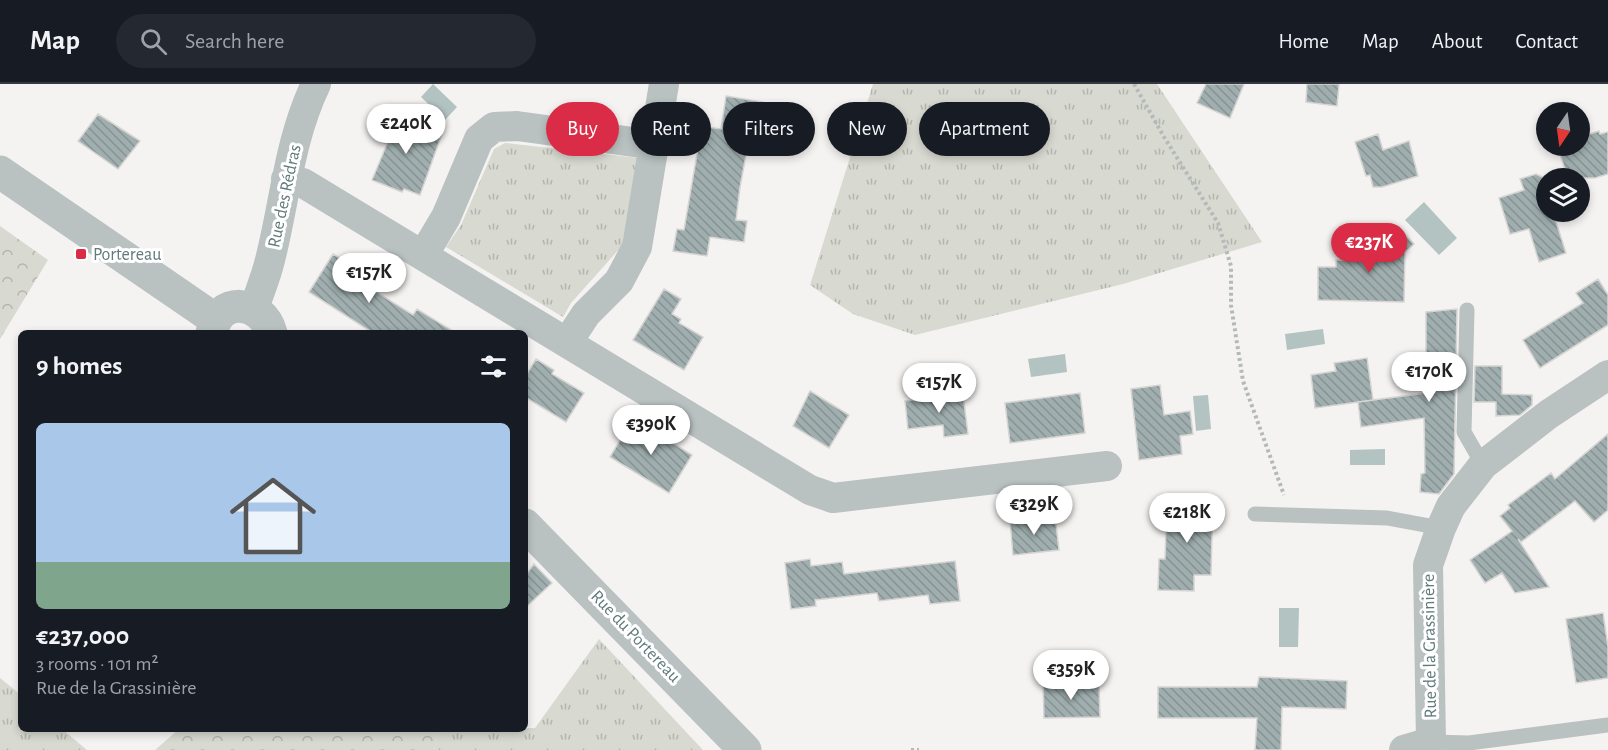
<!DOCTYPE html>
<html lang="en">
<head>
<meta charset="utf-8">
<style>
	:root { --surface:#171b24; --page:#242831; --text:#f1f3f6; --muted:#9ea1a6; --line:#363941; --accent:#da2c46 }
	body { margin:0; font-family:"Alegreya Sans",sans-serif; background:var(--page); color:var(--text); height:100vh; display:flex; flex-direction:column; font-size:22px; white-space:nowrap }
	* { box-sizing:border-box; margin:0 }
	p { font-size:20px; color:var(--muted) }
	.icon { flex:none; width:33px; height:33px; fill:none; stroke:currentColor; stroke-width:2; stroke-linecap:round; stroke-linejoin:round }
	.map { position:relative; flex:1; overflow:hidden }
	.details { position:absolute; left:18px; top:246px; width:510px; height:402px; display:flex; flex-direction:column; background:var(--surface); border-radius:9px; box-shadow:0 3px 9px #0003 }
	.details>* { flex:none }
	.guide { position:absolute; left:546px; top:18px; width:570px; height:54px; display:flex; gap:12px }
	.needle { width:39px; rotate:193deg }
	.buttons { position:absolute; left:1536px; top:18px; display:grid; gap:12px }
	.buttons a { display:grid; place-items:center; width:54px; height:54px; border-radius:50%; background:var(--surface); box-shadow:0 3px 9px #0003; font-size:30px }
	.price { position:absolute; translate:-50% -51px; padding:0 14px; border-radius:21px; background:#fff; color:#222; font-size:20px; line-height:39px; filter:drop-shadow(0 2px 3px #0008) }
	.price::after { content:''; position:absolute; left:50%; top:36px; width:18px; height:14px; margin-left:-9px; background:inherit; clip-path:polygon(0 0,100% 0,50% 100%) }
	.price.current { background:var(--accent); color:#fff }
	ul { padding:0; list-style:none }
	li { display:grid; align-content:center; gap:12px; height:318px; padding:0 18px }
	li+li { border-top:2px solid var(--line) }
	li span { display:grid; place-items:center; height:186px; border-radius:9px; color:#555 }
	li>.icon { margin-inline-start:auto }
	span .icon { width:108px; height:108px; fill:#fffc; stroke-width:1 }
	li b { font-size:26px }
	h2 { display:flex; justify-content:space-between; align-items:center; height:72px; padding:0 18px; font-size:26px }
	.chip { padding:0 21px; border-radius:27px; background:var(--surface); box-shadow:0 3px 9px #0003; font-size:21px; line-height:54px }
	.chip.current { background:var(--accent); color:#fff }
	header { display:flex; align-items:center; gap:36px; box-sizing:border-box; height:84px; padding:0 30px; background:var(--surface); border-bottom:2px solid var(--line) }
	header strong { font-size:28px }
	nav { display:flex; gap:33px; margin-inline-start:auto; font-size:21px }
	.search { width:420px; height:54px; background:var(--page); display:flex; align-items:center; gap:15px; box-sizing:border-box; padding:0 21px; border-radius:33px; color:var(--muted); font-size:22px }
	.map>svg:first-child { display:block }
	.grass { fill:url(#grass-tufts) }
	.forest { fill:url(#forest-crowns) }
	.water { fill:#b2c3c1 }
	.building { fill:url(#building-back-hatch); stroke:#d6d5d4; stroke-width:1.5 }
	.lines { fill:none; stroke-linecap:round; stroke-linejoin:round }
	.path { stroke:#b4baba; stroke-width:4; stroke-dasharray:3 3; stroke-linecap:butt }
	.service { stroke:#b9c1c1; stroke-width:15 }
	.minor { stroke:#b9c1c1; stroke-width:30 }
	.tertiary { stroke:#b9c1c1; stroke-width:33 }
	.poi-dot { fill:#da2c46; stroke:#fff; stroke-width:2 }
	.labels { text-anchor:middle; stroke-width:6; stroke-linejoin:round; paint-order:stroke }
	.street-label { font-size:18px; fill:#617a7b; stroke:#fff }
	.poi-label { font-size:18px; fill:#617a7b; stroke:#fff; text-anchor:start }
</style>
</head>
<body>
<header>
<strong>Map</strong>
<div class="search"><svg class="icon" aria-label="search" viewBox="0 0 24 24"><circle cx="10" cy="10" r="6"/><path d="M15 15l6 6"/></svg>Search here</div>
<nav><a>Home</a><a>Map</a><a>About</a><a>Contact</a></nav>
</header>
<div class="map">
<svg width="1608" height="666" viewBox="0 0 1608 666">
	<defs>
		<pattern id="grass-tufts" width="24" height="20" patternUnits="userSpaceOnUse" patternTransform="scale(1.5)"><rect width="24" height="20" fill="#d8d9d0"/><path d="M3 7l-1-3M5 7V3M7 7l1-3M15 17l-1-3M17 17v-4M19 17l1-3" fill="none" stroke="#b3b5ae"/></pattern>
		<pattern id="forest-crowns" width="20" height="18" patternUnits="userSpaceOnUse" patternTransform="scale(1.5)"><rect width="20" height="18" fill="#d8d9d0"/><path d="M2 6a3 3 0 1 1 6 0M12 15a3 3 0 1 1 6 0" fill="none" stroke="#b3b5ae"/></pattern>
		<pattern id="building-back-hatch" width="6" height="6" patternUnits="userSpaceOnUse" patternTransform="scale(1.5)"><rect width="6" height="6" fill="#a0aeaf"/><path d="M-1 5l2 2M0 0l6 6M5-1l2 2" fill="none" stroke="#869393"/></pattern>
	</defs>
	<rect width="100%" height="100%" fill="#f5f3f1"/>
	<!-- grass -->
	<path class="grass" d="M873 0H1157L1262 158 1123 200 915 251 853 230 810 201Z
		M505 59 639 74 622 162 571 219 563 233 446 163 461 141 494 65Z
		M599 555 703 666H434L439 645 535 644Z
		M0 594 21 611V645H62L87 666H0Z"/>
	<!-- forest -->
	<path class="forest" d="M0 142 48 176 0 255Z
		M179 645H439L434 666H155Z"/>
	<!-- water -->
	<path class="water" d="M433 0 457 23 445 36 421 13Z
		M1424 118 1457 154 1439 171 1405 136Z
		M1323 245 1325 260 1287 266 1285 250Z
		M1065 270 1067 288 1031 293 1028 275Z
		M1208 311 1211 345 1196 347 1193 312Z
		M1385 365V381H1350V366Z
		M1279 524H1299L1298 563H1279Z"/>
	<!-- building -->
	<path class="building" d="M1206 0H1244L1230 34 1197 19Z
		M1307 0H1339L1337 22 1306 18Z
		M726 12 763 18 758 51 750 50 740 103 736 136 747 137 744 158 710 153 707 172 673 167 677 145 684 146 698 64 690 62 693 41 721 45Z
		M392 29 442 50 420 111 404 105 402 108 372 96 387 60 380 57Z
		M98 30 140 57 118 85 78 57Z
		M1599 47 1600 50 1608 48V90L1595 94H1568L1557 62H1580V53Z
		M1378 50 1383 66 1409 57 1418 92 1382 103H1373L1370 91 1366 92 1355 58Z
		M1536 90 1546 95V128H1553L1566 169 1539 178 1529 145 1510 150 1499 114 1524 106 1520 95Z
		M1397 142 1414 160 1405 168 1404 218 1318 216V183H1336V176H1350L1351 171H1366Z
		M333 170 351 180 346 189 413 231 417 225 456 249H373L309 208Z
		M1598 195 1608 211V241L1540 284 1523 256 1583 219 1576 209Z
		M664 205 681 215 672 230 681 235 679 239 703 253 684 286 633 256Z
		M1457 225 1454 390 1439 410 1420 408 1421 390 1425 389 1424 334 1361 343 1358 318 1426 309V228Z
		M1367 274 1373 316 1315 324 1311 291 1336 287 1334 279Z
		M536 275 554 286 552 290 584 309 566 338 525 313V293Z
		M1475 282H1502V310L1532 311V321L1520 331 1496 332V318H1474Z
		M1160 301 1164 331 1190 327 1193 350 1180 352 1182 370 1139 376 1131 305Z
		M810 307 849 331 829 364 793 342Z
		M1080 309 1085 349 1010 359 1005 319Z
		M963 310 968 350 944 353 943 341 908 345 905 317Z
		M633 334 692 371 669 409 610 373Z
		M1608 350V426L1594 438 1575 417 1521 458 1518 455 1549 503 1515 509 1502 489 1485 499 1470 476 1512 447 1500 432 1510 424 1508 421 1551 389 1555 395Z
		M1167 414 1213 415 1211 491H1194V507L1158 506 1159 475H1165Z
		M1055 432 1059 466 1013 471 1010 437Z
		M810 475 811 482 842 478 844 490 955 477 960 517 930 520 928 511 879 517 877 509 815 516 816 522 791 525 785 479Z
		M534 480 552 499 525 524V492Z
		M1603 529 1608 563V594L1576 599 1566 535Z
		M1259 593 1347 597 1346 625 1282 623 1281 666H1255L1257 634H1158V603H1257Z
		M1043 600H1099L1100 633 1044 634Z"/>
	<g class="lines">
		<!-- path -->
		<path class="path" d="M1134 0 1164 53 1218 139 1231 182V221L1243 297 1284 411
			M911 666H919"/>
		<!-- service -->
		<path class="service" d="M1467 226 1464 348 1483 381
			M1255 430 1387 434 1441 444
			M1431 658 1469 659 1608 641"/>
		<!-- minor -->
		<path class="minor" d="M286 95 303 99 810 406 833 414 1107 382
			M424 170 446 133 479 55 494 43 517 42 655 61
			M254 225C259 209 266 193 270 176 285 117 289 56 316 0
			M567 259 586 230 619 197 637 163 664 0
			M1404 666 1431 658 1428 481 1441 444 1451 422 1483 381 1549 330 1608 291"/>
		<!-- tertiary -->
		<path class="tertiary" d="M0 88 216 236
			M212 249C217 212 262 215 271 249
			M525 441 745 666"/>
	</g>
	<!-- markers -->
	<rect class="poi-dot" x="75" y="164" width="12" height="12" rx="3"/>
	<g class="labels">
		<!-- street labels -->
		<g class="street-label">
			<text transform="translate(284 112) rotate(-78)" y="6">Rue des Rédras</text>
			<text transform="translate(636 552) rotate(46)" y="6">Rue du Portereau</text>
			<text transform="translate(1429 562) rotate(-91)" y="6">Rue de la Grassinière</text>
		</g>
		<!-- poi labels -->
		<g class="poi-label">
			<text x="93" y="176">Portereau</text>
		</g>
	</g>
</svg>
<div class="buttons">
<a><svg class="needle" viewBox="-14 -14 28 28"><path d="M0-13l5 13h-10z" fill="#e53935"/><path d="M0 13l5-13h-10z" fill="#9ea1a6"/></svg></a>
<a><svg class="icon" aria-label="layers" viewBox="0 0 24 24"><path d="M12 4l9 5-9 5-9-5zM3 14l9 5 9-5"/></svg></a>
</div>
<b class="price" style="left:406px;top:71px">€240K</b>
<b class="price current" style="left:1369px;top:190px">€237K</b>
<b class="price" style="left:369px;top:220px">€157K</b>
<b class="price" style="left:1429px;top:319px">€170K</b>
<b class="price" style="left:939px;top:330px">€157K</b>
<b class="price" style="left:651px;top:372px">€390K</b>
<b class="price" style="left:1034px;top:452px">€329K</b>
<b class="price" style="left:1187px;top:460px">€218K</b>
<b class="price" style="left:1071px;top:617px">€359K</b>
<div class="guide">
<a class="chip current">Buy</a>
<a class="chip">Rent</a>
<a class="chip">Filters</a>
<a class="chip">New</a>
<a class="chip">Apartment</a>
</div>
<section class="details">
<h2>9 homes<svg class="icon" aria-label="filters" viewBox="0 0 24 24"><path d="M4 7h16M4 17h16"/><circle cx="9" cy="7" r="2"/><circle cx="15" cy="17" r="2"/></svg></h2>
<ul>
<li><span style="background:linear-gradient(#a9c7e8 75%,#7fa58c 0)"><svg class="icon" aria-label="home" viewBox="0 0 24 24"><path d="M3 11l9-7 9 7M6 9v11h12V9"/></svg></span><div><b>€237,000</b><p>3 rooms · 101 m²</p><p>Rue de la Grassinière</p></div></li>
</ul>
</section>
</div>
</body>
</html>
